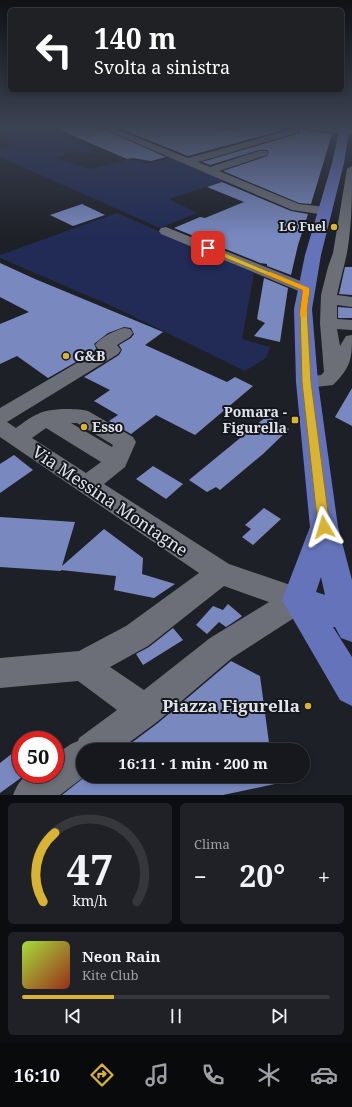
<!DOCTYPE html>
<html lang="it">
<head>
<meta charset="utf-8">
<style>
	:root { --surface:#16181d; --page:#1f2126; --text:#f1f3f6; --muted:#9ea0a4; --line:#35373b; --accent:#d9b334 }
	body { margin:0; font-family:"Noto Serif",serif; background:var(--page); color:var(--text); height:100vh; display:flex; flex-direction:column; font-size:15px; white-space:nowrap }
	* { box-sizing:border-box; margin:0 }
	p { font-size:13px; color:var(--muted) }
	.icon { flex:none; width:22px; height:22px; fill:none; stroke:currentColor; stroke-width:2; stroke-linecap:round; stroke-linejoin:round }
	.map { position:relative; height:795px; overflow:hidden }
	.drawer { display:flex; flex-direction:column; gap:8px; padding:8px; background:#0c0d10; flex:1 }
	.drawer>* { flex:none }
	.banner { position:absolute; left:8px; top:8px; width:336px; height:84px; border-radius:6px; box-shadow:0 2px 6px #0003,0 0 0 1px var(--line); background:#202124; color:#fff; overflow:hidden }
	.speed { position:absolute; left:12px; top:731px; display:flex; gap:8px; font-size:20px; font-weight:700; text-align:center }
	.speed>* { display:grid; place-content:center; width:52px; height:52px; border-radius:50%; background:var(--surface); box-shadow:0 2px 6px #0003,0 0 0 1px var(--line); line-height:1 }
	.speed .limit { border:6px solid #d22; background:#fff; color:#111 }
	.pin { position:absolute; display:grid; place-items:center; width:34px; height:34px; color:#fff; margin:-17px; border-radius:8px; box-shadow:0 2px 6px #0006 }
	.me { position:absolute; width:44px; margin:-22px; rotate:353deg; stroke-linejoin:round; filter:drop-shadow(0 0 3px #0008) }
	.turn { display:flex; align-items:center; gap:14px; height:84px; padding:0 20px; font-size:18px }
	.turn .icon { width:52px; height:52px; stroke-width:2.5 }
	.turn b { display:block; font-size:28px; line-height:34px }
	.big { font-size:30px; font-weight:700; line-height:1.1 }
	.drawer .tile { flex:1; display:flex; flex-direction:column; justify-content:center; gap:6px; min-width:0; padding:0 14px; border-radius:6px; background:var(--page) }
	.drawer .dial { align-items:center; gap:0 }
	.dial svg { height:104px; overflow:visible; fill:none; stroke:var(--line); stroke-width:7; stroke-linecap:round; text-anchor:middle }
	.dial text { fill:var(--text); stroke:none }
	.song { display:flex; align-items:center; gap:12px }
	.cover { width:48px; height:48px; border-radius:6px; background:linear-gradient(135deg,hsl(80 70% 55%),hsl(10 70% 35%)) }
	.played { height:4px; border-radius:2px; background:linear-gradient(90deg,var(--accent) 30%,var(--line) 30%) }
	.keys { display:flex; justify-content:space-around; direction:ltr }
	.heat { display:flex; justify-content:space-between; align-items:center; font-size:22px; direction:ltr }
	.drawer .tiles { flex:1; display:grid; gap:8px; grid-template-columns:1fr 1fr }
	.tile:last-child { grid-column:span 2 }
	.trip { position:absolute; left:76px; top:743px; width:234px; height:40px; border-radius:20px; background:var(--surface); box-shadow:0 2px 6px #0003,0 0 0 1px var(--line); font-weight:700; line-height:40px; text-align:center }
	.tabs { display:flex; height:64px; justify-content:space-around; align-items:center; background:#090a0c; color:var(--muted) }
	.tabs .icon { width:28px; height:28px }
	.tabs .current { color:var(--accent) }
	.tabs b { font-size:18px; color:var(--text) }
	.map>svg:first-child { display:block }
	.green { fill:#212b55 }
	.building { fill:#7989c0 }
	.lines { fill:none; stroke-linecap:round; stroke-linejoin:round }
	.minor { fill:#6c6f77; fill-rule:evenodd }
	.major { fill:#6573ba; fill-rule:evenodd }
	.highway { fill:#6076e6; fill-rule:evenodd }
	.route { fill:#d9b334; stroke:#8d7422 }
	.slow { fill:#f59e0b }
	.poi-dot { fill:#d9b334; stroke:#15171e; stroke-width:1.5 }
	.labels { text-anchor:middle; stroke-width:4; stroke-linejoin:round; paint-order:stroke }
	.far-poi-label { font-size:12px; font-weight:bold; fill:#e2e4e9; stroke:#15171e; text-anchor:end }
	.poi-label { font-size:14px; font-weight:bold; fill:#e2e4e9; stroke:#15171e; text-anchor:start }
	.near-street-label { font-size:17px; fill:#e2e4e9; stroke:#15171e }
	.near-poi-label { font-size:17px; font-weight:bold; fill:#e2e4e9; stroke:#15171e; text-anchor:end }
</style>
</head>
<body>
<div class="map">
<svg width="352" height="795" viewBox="0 0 352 795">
	<rect width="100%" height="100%" fill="#1e2027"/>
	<g class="green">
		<polygon points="17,127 44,127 68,140 99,153 94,155 79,151 55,158 90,169 130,159 146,164 175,157 227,180 169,199 197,213 160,228 0,157 0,148 19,143 0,136 0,130"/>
		<polygon points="117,213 254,273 242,339 270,347 266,358 245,371 112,306 0,258 0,255"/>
	</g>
	<g class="building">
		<polygon points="53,127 98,127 166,157 151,161 133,158 127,159"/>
		<polygon points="116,127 217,127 226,130 240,127 268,127 284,130 188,156"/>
		<polygon points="300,128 308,131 332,134 311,204 299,203 223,171 267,156 269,152 267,150 259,150 210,165 202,162 297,134 300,132"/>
		<polygon points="222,182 291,211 308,214 298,245 291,275 267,266 267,264 260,263 174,228 200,217 205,218 244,202 207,187"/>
		<polygon points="82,204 105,215 73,226 50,215"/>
		<polygon points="0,263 35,279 163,332 145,345 227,382 235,377 253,386 195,435 156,415 131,434 109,421 118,415 94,401 110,390 84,377 119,355 122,350 119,345 131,338 134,334 131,328 124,327 108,333 94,344 97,350 48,378 17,356 0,364 0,324 29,312 0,297"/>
		<polygon points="345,267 352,267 352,295 339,294"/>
		<polygon points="264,278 288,288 280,342 254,336 265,323 257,319"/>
		<polygon points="338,307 352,308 352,318 338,318"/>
		<polygon points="352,388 352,426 335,417"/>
		<polygon points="267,416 289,429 263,454 220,490 216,487 207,492 189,480"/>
		<polygon points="14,455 33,470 0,493 0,464"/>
		<polygon points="153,466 183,484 166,499 136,479"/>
		<polygon points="264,508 281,519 253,545 242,537 251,529 245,525"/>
		<polygon points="0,517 75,522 62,566 104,529 143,558 142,574 175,584 154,598 114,590 116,576 61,570 61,571 0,567"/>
		<polygon points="228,604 242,616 241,617 226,627 219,622 207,634 196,625 213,606 223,610"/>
		<polygon points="173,628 183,640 143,665 136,654 149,647"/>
		<polygon points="231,661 260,676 270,750 122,750 158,723"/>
		<polygon points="14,752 21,766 21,774 25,775 0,793 0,763"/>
		<polygon points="86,776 274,776 275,784 223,795 62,795"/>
	</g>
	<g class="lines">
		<g class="minor">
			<polygon points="99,127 111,127 188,158 289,130 289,127 298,127 299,131 297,133 198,162 210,167 259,151 267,151 268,153 267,155 219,171 299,204 326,207 330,208 332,211 330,214 326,215 292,210"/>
			<polygon points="304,127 334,127 352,129 352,135 308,130"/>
			<path d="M352,166C352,195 352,225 347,253C344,267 340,281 337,295L352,297V307L337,305V319L352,320V330L337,329L340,346L346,336L352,335C352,359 351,367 333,385L307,388L300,386L297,382L300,378L321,375L324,372L320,323L321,295L328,267L333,253L347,169Z"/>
			<polygon points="166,227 313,286 315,289 313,292 307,294 301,292 161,234 159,231 161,228"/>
			<path d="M124,328L130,329L133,333L130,337L117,345L121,350L118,354L7,422L16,428C23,423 30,417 38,414C48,408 77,408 88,411L133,437L136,442L125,467L104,484L229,564L308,591L312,600L308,609L232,658L157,722L119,750H83V776H85L60,795H13C23,770 31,774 55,774V755L71,744L78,741L79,738L117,710L78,681L0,688V658L79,651L126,626L199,573L0,437V408L99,350L95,345C101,337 115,330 124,328ZM71,423H77L113,445L112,447ZM46,428L101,462L86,473L32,438ZM224,586L269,602L210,638L144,690L110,667L148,646Z"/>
		</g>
		<path class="major" d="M340,127H350L344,163L321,255L312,309L318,382L338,527L352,580V642L341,638L335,627H333L352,657V706L340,700L282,600L310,527L296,382L294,309L305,255L332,163ZM321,577L325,595L316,592Z"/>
		<polygon class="highway" points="338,127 352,127 352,131 340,129"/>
	</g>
	<linearGradient id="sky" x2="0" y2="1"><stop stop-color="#101215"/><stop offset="0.53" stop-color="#3b4252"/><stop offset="1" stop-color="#3b4252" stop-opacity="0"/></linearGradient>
	<rect width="352" height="238" fill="url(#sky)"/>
	<polygon class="route" points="208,246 310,289 307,309 311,382 330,527 328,530 324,531 320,530 318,527 302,382 300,309 303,290 206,250 205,248"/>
	<polygon class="slow" points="266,272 270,272 309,288 306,317 301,317 300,316 303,290 266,274"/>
	<g class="poi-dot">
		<circle cx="334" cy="227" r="4"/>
		<circle cx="66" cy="356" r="4"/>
		<rect x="291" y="416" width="8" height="8" rx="2"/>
		<circle cx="84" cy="427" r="4"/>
		<circle cx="308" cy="706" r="4"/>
	</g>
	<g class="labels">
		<g class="far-poi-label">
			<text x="326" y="231">LG Fuel</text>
		</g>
		<g class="poi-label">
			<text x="74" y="361">G&amp;B</text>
			<text x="287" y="417" text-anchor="end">Pomara -<tspan x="287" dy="16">Figurella</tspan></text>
			<text x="92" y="432">Esso</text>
		</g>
		<g class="near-street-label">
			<text transform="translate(110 501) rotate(34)" y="6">Via Messina Montagne</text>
		</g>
		<g class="near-poi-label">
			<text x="300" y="712">Piazza Figurella</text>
		</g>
	</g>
</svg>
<div class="speed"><div class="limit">50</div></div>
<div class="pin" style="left:208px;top:248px;background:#d93025"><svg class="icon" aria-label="arrive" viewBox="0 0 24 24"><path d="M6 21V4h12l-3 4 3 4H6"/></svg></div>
<svg class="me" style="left:324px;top:527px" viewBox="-20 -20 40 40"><path d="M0-17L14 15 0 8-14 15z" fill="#d9b334" stroke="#fff" stroke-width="4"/></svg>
<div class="trip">16:11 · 1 min · 200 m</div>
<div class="banner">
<div class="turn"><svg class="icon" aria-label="left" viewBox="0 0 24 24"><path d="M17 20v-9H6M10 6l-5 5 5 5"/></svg><div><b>140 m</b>Svolta a sinistra</div></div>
</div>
</div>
<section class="drawer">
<div class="tiles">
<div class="tile dial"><svg viewBox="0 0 100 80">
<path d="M14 69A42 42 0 1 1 86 69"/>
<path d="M14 69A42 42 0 0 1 23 16" stroke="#d9b334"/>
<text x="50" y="56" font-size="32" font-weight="700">47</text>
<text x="50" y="72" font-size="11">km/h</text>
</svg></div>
<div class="tile"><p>Clima</p>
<div class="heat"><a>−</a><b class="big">20°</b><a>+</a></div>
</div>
<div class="tile">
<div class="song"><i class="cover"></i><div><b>Neon Rain</b><p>Kite Club</p></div></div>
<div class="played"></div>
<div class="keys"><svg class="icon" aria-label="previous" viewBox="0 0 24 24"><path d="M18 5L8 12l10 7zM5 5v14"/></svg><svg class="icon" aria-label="pause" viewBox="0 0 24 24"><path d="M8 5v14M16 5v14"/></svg><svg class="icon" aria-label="next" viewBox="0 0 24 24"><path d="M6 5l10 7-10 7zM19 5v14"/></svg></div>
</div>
</div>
</section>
<nav class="tabs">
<b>16:10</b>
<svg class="icon current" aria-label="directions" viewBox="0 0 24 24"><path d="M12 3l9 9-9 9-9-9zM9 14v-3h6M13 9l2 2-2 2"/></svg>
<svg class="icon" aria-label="music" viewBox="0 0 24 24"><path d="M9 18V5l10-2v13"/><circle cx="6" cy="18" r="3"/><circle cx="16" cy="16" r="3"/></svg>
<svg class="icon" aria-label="phone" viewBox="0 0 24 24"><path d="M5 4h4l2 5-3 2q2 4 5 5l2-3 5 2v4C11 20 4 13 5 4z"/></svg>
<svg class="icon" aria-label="climate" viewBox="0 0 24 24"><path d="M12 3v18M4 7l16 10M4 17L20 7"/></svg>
<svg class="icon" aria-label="car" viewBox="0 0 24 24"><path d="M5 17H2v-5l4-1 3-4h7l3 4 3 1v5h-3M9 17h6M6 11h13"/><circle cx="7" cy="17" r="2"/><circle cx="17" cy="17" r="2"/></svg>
</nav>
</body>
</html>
